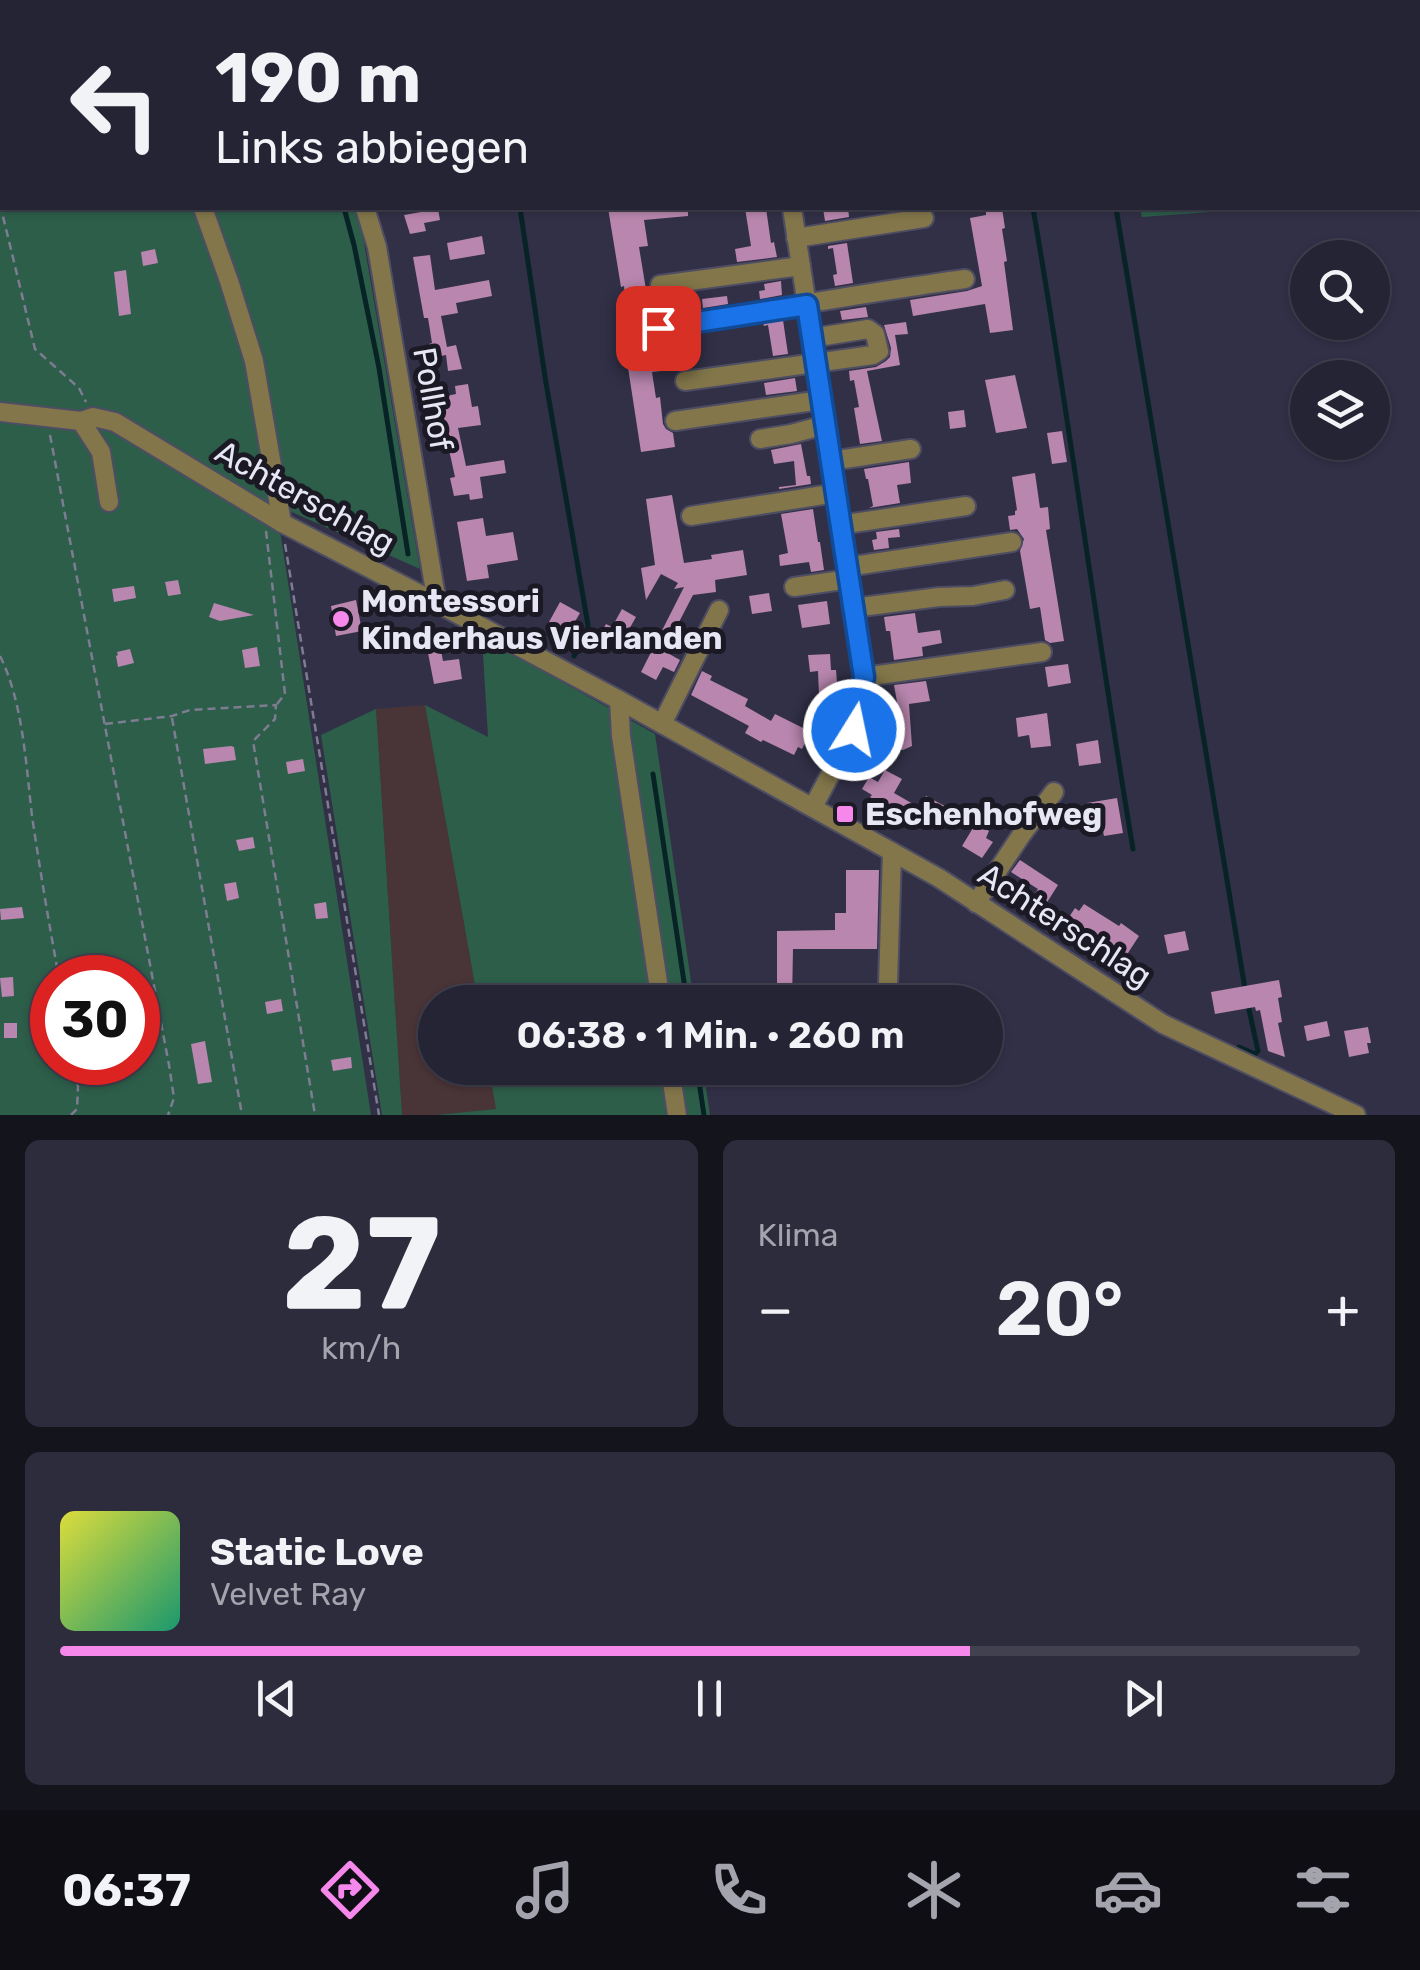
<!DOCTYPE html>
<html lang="de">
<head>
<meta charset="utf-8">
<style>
	:root { --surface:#252435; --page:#2d2c3d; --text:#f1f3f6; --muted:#a3a4ad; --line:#424150; --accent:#f688ec }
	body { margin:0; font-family:Rubik,sans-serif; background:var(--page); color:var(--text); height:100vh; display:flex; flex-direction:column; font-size:38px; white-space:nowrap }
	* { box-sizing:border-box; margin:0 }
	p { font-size:32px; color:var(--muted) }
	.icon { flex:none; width:55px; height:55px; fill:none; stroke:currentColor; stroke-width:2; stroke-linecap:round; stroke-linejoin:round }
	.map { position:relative; height:1115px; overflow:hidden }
	.drawer { display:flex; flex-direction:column; gap:25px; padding:25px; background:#14141d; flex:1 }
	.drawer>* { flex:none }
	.top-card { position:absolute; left:0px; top:0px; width:1420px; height:210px; box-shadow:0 2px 8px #0004,0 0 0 2px var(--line); background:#252435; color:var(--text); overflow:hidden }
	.fabs { position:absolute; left:1290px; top:240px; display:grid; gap:20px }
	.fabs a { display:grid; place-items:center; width:100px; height:100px; border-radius:50%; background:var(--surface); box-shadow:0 2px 8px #0004,0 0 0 2px var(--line); font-size:50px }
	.speed { position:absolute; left:30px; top:955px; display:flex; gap:20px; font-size:50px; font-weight:700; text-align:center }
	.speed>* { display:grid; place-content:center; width:130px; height:130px; border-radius:50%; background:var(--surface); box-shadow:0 2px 8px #0004,0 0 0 2px var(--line); line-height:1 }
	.speed .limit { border:15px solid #d22; background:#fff; color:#111 }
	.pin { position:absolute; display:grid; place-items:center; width:85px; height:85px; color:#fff; margin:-42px; border-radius:20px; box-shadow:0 5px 15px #0006 }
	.me { position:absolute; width:110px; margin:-55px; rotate:10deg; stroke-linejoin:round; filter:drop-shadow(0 0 8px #0008) }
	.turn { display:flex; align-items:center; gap:35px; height:210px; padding:0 50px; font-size:45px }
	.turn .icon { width:130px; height:130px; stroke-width:2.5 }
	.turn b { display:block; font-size:70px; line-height:85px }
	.big { font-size:75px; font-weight:600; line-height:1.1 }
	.drawer .tile { flex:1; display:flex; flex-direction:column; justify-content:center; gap:15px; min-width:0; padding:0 35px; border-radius:15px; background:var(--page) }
	.drawer .dial { align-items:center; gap:0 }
	.dial b { font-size:130px; line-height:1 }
	.song { display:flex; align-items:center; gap:30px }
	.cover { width:120px; height:120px; border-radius:15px; background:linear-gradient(135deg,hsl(60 70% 55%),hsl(160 70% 35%)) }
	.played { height:10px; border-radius:5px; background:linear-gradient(90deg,var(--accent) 70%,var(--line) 70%) }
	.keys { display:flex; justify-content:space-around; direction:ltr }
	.heat { display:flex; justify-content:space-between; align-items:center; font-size:55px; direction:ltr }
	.drawer .tiles { flex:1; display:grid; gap:25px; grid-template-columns:1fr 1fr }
	.tile:last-child { grid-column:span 2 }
	.trip { position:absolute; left:418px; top:985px; width:585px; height:100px; border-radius:50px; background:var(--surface); box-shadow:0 2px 8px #0004,0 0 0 2px var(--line); font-weight:600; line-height:100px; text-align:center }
	.tabs { display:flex; height:160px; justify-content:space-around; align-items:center; background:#0f0e15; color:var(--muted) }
	.tabs .icon { width:70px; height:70px }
	.tabs .selected { color:var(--accent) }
	.tabs b { font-size:45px; color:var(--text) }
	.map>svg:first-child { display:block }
	.industrial { fill:#493437 }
	.green { fill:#2d5e4a; fill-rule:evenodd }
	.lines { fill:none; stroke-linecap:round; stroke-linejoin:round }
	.stream { stroke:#082326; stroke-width:5 }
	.building { fill:#b886ae }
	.minor-casing { stroke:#4e4d63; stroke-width:22 }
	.path { stroke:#7d7c90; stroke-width:2.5; stroke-dasharray:8 5; stroke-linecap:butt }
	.minor { stroke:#82764a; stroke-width:18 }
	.route-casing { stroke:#114b97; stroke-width:25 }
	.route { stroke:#1a73e8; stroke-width:18 }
	.poi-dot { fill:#f688ec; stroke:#1a1924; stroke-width:4 }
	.labels { text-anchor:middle; stroke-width:10; stroke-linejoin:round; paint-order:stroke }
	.street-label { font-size:32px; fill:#e6e6f5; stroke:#1a1924 }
	.poi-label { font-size:32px; font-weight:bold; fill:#e6e6f5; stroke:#1a1924; text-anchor:start }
</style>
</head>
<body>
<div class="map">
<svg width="1420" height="1115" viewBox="0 0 1420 1115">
	<rect width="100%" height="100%" fill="#313047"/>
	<polygon class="industrial" points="425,705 478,1002 435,1002 435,1068 489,1068 497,1109 435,1115 402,1115 376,709"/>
	<g class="green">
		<path d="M0,0H284L285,2H2V208H358L420,569L276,505L371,1115H0ZM52,978H138V1062H52Z"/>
		<polygon points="1140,208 1240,208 1240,210 1142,217"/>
		<polygon points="482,637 655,734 694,1002 478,1002 425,705 488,737"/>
		<polygon points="376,709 402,1115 382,1115 321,735"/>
		<polygon points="489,1068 703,1068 710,1115 435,1115 496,1109"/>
	</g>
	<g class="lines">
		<g class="stream">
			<polyline points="187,0 188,2"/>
			<polyline points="272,0 272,2"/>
			<polyline points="486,0 486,2"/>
			<polyline points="1085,0 1086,2"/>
			<polyline points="344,208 354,245 379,368 408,554"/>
			<polyline points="520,208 545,377 588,625 587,633 574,656"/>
			<path d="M1033,208C1070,421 1097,636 1133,849"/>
			<polyline points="1116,208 1245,989"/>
			<polyline points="653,774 687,1002"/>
			<polyline points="1239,1047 1255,1054 1258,1051 1248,1005"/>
			<polyline points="697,1068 704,1115"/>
		</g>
	</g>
	<g class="building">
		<polygon points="608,208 688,208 688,216 644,220 648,246 639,247 650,314 646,315 645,331 650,339 653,340 676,338 677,350 658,351 661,371 652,372 656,398 660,397 663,424 666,429 673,433 675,447 641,452 623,335 630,333 624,286 621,287"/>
		<polygon points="745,208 766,208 771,243 774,242 777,257 737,262 735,249 751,246"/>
		<polygon points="823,208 848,208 849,217 825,221"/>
		<polygon points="1002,208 1005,228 1002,229 1007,261 1004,262 1013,330 990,333 985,304 913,316 910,300 967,291 982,286 970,218 986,215 986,211"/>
		<polygon points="438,209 440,220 424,223 426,231 410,234 404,215"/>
		<polygon points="482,236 485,254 450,260 447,243"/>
		<polygon points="847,243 853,283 835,286 833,275 837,274 833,248 828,249 828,246"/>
		<polygon points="155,249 158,263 143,266 141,252"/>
		<polygon points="430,255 435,290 489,280 492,296 456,303 458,313 441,316 447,347 456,345 462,369 448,371 446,355 431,358 429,344 432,343 428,318 424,318 413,257"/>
		<polygon points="126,270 131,314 119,316 114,272"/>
		<polygon points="781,281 782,295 760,299 759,291 765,290 764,284"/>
		<polygon points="727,296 728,304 703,308 702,299"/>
		<polygon points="866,307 868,317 842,320 840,311"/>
		<polygon points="783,320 788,354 773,356 768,325 764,326 763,323"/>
		<polygon points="906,322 908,334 895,335 900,365 867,371 882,441 860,444 854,408 859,407 854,380 850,381 849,371 876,367 886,361 890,357 891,348 884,325"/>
		<polygon points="1015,375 1027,428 996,433 985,380"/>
		<polygon points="795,378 797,391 766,395 764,383"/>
		<polygon points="468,384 472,407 478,406 481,425 458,428 466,466 504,460 506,473 480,477 483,498 470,500 469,494 454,496 450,478 455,477 448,445 445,445 437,398 456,394 455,386"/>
		<polygon points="964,410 966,427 950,429 948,412"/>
		<polygon points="1062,431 1067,462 1052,464 1047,433"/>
		<polygon points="801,444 807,476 810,476 811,484 779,489 779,487 796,485 794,461 774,464 771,450"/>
		<polygon points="909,462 911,483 897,485 900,503 869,508 873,506 868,479 866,479 864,469"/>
		<polygon points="1035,473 1040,508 1048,507 1050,529 1046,530 1064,641 1050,643 1045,640 1040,607 1030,609 1020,551 1024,539 1017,529 1010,530 1008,516 1015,515 1015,511 1017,510 1012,477"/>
		<polygon points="672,495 684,563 712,559 711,555 743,550 747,575 715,580 716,592 693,595 664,651 680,660 674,672 663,667 656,680 641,672 684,587 674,589 678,583 661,574 646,600 641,568 655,565 646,499"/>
		<polygon points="813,509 818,542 820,542 824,570 811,572 809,562 780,566 779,555 788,553 781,514"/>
		<polygon points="483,518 486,536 513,532 518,560 487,565 489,578 467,581 457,522"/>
		<polygon points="899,529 900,537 888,538 889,548 874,550 872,540 877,539 876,532"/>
		<polygon points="178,580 181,594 168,596 165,582"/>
		<polygon points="134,586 136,598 114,602 112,589"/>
		<polygon points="769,593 772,611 752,614 749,596"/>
		<polygon points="356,600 362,631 336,636 331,606"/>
		<polygon points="827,601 830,624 802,628 798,605"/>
		<polygon points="560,602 580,613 566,637 552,628 554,625 549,622"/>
		<polygon points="214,603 254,615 220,621 209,617"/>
		<polygon points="622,609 636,617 619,647 611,643 607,650 595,643 606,624 612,627"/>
		<polygon points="915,613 918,633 940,630 942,643 922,647 923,656 894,660 890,631 886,631 884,617"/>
		<polygon points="257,647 260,666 245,668 242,650"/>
		<polygon points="130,649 134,663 118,667 116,656 118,655 117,652"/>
		<polygon points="441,650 443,661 459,659 462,679 434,684 428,653"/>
		<polygon points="830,654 831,670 836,670 838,694 819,696 818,671 810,672 808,655"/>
		<polygon points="1068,664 1071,683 1048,687 1045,667"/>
		<polygon points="702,671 712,676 710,680 748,699 745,706 771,721 775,714 811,732 802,749 798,747 794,755 763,740 761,742 745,733 749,726 691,695"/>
		<polygon points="926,681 930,701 909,704 912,746 903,750 883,745 881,738 887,722 895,722 897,702 894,685"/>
		<polygon points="1047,713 1051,746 1031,748 1029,735 1018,737 1016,718"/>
		<polygon points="1098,740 1101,763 1079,766 1076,744"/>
		<polygon points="231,746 234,747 236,760 205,764 203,749"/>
		<polygon points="303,759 305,771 288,774 286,762"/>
		<polygon points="885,770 902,779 894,793 920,808 926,796 954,811 947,825 938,820 934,827 897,808 895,812 870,797 872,795 862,789 869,777 878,782"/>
		<polygon points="1117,798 1123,833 1104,836 1101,820 1090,822 1087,803"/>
		<polygon points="976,823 989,831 986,838 993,842 982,858 962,846"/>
		<polygon points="253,837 255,848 239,851 236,840"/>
		<polygon points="1020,860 1058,885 1046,904 1033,896 1038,889 1011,872"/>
		<polygon points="846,870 879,870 877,949 793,949 792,1002 777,1002 777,931 835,930 835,913 846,913"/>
		<polygon points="236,882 239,898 227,901 224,884"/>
		<polygon points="326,902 328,918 316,919 314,904"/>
		<polygon points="1084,904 1119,926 1121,923 1139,936 1126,956 1067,920 1075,908 1079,911"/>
		<polygon points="22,907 24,918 1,920 0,909"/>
		<polygon points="1185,931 1189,950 1168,954 1164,935"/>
		<polygon points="13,977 14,996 2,997 0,978"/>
		<polygon points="1279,980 1282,997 1278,998 1282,1022 1278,1023 1285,1057 1268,1051 1260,1010 1256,1011 1255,1007 1215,1014 1211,992"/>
		<polygon points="281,999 283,1011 267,1014 265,1002"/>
		<polygon points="1327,1021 1330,1036 1307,1041 1304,1026"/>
		<rect x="4" y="1023" width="13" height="15"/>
		<polygon points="1368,1027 1371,1043 1367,1043 1369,1053 1349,1057 1344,1031"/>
		<polygon points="205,1041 212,1082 198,1084 191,1044"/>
		<polygon points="351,1057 352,1068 333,1071 331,1060"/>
	</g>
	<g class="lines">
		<defs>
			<g id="minor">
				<polyline points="95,0 96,2"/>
				<polyline points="298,0 299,2"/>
				<polyline points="337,0 337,2"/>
				<polyline points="657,0 658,2"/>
				<polyline points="945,0 982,2"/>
				<polyline points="919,2 935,0"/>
				<polyline points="203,208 229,281 254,361 282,523"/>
				<polyline points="365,208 377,247 437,603"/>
				<polyline points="792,208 864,677 854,730 813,807"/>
				<polyline points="796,238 924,218"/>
				<polyline points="660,285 801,266"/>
				<path d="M657,328C760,312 862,293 965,279"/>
				<polyline points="685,381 873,355 879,351 875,334 868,329 812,338"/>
				<polyline points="0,412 81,421 93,417 115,422 282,523 437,603 619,700 939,878 1163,1024 1356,1115"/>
				<polyline points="81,421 101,452 109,502"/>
				<polyline points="675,421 821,400"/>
				<polyline points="760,439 791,434 825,425"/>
				<polyline points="831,461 911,449"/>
				<polyline points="691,516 836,493"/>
				<polyline points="840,525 966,506"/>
				<polyline points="847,567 1012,542"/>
				<polyline points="794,587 849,579"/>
				<polyline points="853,608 939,597 973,596 1005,590"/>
				<polyline points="864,677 1042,652"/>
				<polyline points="619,700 621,736 661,1002"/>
				<polyline points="662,724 719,610"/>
				<polyline points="976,903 1022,834 1054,792"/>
				<polyline points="888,985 892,852"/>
				<polyline points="670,1068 677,1115"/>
			</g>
		</defs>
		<use href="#minor" class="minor-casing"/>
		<g class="path">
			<polyline points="748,0 748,2"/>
			<polyline points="797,0 797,2"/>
			<polyline points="0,65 2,64"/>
			<polyline points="0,204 35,349 79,388 86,402"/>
			<polyline points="50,435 169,1065 174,1098 168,1115"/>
			<polyline points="266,531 285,694 277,704"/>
			<polyline points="285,544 379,1115"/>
			<path d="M0,656C23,702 26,765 32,816C40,870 49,924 59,978"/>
			<polyline points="172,718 242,1115"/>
			<polyline points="105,724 172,716 190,710 276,705 275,719 253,741 315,1115"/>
			<polyline points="71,1115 77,1109 78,1087 74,1062"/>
		</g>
		<use href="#minor" class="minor"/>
	</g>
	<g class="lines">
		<defs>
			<polyline id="route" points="658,328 807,305 864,677 854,730"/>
		</defs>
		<use href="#route" class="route-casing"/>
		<use href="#route" class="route"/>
	</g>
	<g class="poi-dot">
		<circle cx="341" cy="619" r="10"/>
		<rect x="835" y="804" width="20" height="20" rx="5"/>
	</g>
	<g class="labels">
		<g class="street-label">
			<text transform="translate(433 399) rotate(80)" y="11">Pollhof</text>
			<text transform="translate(305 497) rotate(29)" y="11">Achterschlag</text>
			<text transform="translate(1065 925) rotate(33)" y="11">Achterschlag</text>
		</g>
		<g class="poi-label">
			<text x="361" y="612">Montessori<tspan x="361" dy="37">Kinderhaus Vierlanden</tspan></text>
			<text x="865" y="825">Eschenhofweg</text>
		</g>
	</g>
</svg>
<div class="fabs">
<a><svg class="icon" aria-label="search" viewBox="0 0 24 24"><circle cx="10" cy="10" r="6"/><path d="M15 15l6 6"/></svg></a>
<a><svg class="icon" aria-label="layers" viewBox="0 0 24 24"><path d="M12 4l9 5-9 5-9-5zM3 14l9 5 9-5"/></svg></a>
</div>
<div class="speed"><div class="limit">30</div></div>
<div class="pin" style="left:658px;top:328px;background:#d93025"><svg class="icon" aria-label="arrive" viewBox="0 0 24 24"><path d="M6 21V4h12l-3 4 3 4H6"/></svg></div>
<svg class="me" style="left:854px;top:730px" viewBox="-20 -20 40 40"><circle r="17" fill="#1a73e8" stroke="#fff" stroke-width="3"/><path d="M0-11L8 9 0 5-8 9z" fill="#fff"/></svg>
<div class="trip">06:38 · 1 Min. · 260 m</div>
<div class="top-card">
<div class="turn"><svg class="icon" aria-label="left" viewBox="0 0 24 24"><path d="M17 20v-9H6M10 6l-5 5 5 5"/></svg><div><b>190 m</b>Links abbiegen</div></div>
</div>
</div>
<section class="drawer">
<div class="tiles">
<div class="tile dial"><b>27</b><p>km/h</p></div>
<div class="tile"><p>Klima</p>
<div class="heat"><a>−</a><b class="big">20°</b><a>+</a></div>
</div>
<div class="tile">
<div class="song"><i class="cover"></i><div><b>Static Love</b><p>Velvet Ray</p></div></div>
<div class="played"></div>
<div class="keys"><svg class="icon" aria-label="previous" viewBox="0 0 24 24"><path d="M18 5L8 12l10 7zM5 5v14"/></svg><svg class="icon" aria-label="pause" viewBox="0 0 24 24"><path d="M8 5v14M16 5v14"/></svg><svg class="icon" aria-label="next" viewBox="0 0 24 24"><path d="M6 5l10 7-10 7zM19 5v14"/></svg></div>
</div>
</div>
</section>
<nav class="tabs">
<b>06:37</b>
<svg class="icon selected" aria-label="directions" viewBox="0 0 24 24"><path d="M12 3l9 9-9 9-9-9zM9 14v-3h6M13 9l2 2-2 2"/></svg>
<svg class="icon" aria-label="music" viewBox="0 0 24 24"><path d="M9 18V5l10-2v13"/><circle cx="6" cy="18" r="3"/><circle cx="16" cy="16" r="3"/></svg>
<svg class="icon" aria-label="phone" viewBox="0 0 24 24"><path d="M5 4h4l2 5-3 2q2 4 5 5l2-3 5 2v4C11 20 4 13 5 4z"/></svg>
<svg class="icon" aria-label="climate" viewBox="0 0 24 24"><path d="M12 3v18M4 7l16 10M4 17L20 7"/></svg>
<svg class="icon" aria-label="car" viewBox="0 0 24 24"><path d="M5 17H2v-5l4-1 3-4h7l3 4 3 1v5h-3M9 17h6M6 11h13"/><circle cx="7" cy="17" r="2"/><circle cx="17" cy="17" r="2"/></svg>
<svg class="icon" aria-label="filters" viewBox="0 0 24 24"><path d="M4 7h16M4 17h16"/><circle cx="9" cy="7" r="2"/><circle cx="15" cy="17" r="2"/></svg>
</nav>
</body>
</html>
